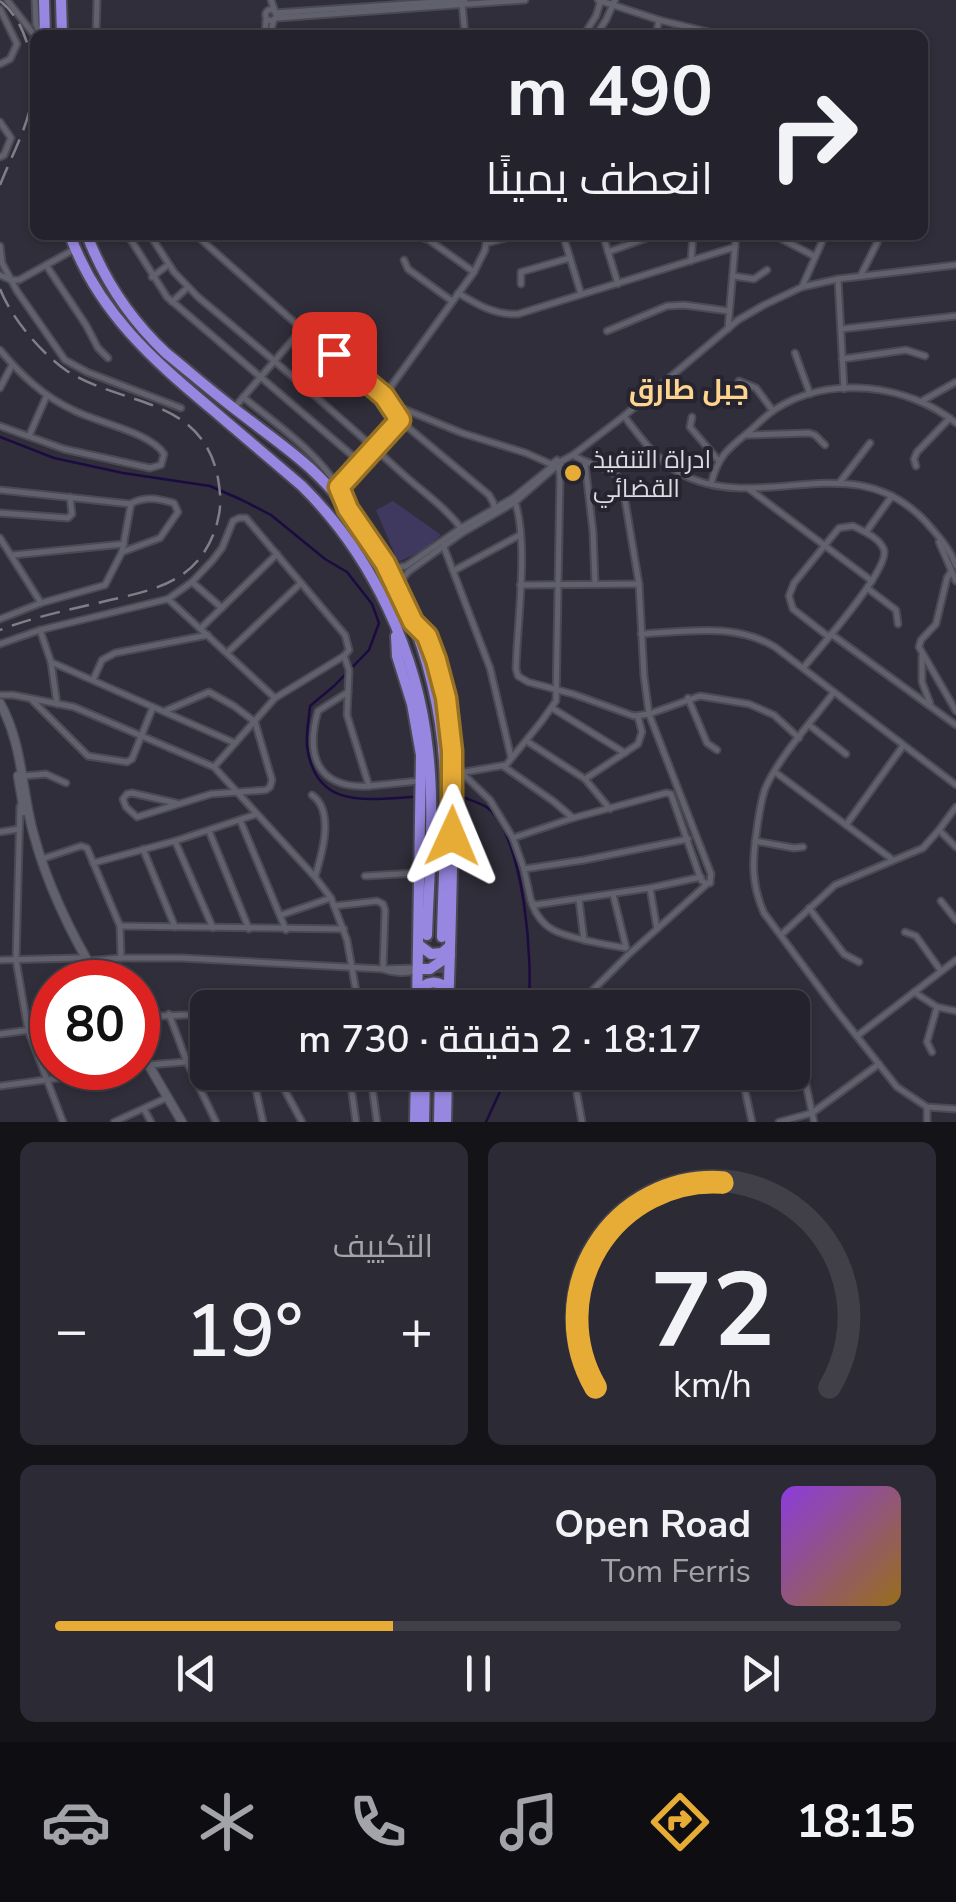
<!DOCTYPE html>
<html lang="ar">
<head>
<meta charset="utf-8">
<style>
	:root { --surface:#24222c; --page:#2c2a34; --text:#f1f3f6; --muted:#a3a4a9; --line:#413f48; --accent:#e7ac36 }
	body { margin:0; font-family:"Nunito Sans",Cairo,sans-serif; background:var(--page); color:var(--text); direction:rtl; height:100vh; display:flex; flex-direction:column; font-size:38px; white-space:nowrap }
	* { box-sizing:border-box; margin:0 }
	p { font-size:32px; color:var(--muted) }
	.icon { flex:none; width:55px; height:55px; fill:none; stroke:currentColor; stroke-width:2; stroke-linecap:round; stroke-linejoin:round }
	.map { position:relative; height:1122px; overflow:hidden; direction:ltr }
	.side { display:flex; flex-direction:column; gap:20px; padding:20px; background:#141318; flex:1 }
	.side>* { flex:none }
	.top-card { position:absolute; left:30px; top:30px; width:898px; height:210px; border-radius:15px; box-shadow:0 2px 8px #0004,0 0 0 2px var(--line); direction:rtl; background:#24222c; color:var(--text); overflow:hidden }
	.speed { position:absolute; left:30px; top:960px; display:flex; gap:20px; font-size:50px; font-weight:700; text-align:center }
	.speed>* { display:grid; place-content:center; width:130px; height:130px; border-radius:50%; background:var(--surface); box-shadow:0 2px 8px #0004,0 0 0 2px var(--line); line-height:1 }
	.speed .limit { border:15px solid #d22; background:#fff; color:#111 }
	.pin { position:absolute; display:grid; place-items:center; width:85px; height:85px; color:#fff; margin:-42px; border-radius:20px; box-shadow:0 5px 15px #0006 }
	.me { position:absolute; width:110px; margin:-55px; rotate:1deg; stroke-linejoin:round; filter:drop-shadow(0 0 8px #0008) }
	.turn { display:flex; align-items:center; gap:35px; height:210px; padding:0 50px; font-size:45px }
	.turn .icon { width:130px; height:130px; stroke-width:2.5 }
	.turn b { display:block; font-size:70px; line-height:85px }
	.big { font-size:75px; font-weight:600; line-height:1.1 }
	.side .card { flex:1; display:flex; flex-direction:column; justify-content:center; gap:15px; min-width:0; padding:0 35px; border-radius:15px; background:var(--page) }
	.side .dial { align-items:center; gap:0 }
	.dial svg { height:260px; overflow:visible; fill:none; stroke:var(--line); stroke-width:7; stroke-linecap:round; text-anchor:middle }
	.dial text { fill:var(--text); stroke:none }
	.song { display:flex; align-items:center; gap:30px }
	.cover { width:120px; height:120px; border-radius:15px; background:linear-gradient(135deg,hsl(270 70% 55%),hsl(40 70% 35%)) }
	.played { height:10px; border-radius:5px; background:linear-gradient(90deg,var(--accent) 40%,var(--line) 40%) }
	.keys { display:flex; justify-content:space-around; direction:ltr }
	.heat { display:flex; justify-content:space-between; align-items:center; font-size:55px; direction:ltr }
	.side .tiles { flex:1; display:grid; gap:20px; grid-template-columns:1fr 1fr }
	.card:last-child { grid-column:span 2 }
	.trip { position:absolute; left:190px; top:990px; width:620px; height:100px; border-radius:15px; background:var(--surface); box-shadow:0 2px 8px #0004,0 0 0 2px var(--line); font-weight:600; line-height:100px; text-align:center; direction:rtl }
	.dock { display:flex; height:160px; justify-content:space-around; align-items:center; background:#0e0e12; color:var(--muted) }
	.dock .icon { width:70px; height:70px }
	.dock .on { color:var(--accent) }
	.dock b { font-size:45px; color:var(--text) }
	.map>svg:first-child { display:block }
	.green { fill:#3f395f }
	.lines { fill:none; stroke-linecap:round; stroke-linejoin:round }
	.stream { stroke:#1c0b40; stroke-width:2.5 }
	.trunk-tunnel { stroke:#4a4853; stroke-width:10; stroke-dasharray:10 5; stroke-linecap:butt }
	.minor-casing { stroke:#4b4953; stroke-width:9 }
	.secondary-casing { stroke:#4b4953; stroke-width:11 }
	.trunk-casing { stroke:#4b4953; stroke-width:14 }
	.minor { stroke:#61606d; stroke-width:5 }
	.secondary { stroke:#61606d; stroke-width:8 }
	.trunk { stroke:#9887e1; stroke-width:10 }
	.rail { stroke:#807f89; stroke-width:2.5; stroke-dasharray:20 10; stroke-linecap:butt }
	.route-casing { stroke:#967023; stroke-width:25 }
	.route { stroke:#e7ac36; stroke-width:18 }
	.poi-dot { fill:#e7ac36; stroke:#262430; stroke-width:4 }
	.labels { text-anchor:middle; stroke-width:8; stroke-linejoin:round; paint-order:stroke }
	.poi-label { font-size:25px; fill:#dbdbe2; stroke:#262430; text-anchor:start }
	.neighbourhood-label { font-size:28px; font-weight:bold; fill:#fed58e; stroke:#262430 }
</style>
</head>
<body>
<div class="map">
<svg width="956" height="1122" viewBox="0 0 956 1122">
	<rect width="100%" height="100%" fill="#302e3a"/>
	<polygon class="green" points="393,501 441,535 422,551 398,562 376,510"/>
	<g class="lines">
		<g class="stream">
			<path d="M0,437L54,458L123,473L210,486L242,500L271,515L325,559L347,572L372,604L379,623L369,650L334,686L310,706C309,718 306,733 307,746C315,808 363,800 412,797"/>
			<path d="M460,796C469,800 482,803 489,809C524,838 534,965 528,1008"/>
			<polyline points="486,1122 509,1072"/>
		</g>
		<g class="trunk-tunnel">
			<polyline points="426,1002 427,935"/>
			<polyline points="441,1003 442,937"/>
		</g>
		<defs>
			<g id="minor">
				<polyline points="7,0 35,36"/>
				<polyline points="35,0 36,24 40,35"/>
				<polyline points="271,0 275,11"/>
				<polyline points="598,0 659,20 721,35"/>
				<polyline points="462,3 465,35"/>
				<polyline points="0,9 17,44 10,59 0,64"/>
				<circle cx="271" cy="15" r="5.5"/>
				<polyline points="275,13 465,0"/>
				<polyline points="276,18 525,0"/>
				<polyline points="96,35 97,0"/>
				<polyline points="265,35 266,20"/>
				<polyline points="270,35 274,19"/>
				<polyline points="584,35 596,16 601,0"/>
				<polyline points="596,35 606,20 615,0"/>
				<polyline points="656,35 659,20"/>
				<polyline points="0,122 11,138 4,155 0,157"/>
				<path d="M150,235L174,272L198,297C268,355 337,414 404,475C424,493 445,507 461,528"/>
				<polyline points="196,235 302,329 357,372 389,403 462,433 526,453 553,465"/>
				<polyline points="563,235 581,294"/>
				<polyline points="603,235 618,284"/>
				<polyline points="774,235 814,256"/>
				<polyline points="420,237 429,240 474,272"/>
				<polyline points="131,240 167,297 361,463"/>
				<polyline points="487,243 517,235"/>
				<polyline points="0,246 2,263 17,291 65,360 87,372 181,408"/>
				<polyline points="608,252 655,235"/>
				<polyline points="404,260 408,269 452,301"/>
				<polyline points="691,261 693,235"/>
				<polyline points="46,265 86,325 98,348 108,358"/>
				<polyline points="0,275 11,280 19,280 75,249"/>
				<polyline points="861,275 881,235"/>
				<polyline points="733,276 754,279 767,270"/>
				<polyline points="152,277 168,265"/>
				<polyline points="838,279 844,389"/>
				<polyline points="521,284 521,272 570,258"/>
				<polyline points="802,287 825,235"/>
				<path d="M458,293C478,305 494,315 518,314L735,247"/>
				<polyline points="172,302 188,287"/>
				<polyline points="728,329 736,235"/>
				<polyline points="841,329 956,316"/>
				<polyline points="607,331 667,306 684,305 729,311"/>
				<path d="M0,350C21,375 43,396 73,410C98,423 150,432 164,454L161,465L150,468L64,449L0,426"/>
				<polyline points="795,353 810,394"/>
				<polyline points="842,359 906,350 925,356"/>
				<polyline points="739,381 756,388 773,411"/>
				<polyline points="0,388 12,365"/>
				<polyline points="384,396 474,272 485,250 487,235"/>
				<path d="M243,397C276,424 326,458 343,497"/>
				<polyline points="922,401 956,382"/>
				<polyline points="389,403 404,424 489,495 493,502 495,509"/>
				<polyline points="234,408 302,329"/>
				<path d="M624,416C643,441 661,466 690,478C769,511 855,446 926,522C938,536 950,548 956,566"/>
				<polyline points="692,417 690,427 718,460"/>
				<polyline points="747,435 809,433 815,435 825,445"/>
				<polyline points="29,436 47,395"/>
				<path d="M573,455C588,466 613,466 622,482L639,584L644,676L649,714L711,874L710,883"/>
				<polygon points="557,460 561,464 557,468 553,463"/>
				<polyline points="560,462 573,455 624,416 738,320 764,305 802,287 838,279 956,265"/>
				<polyline points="585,463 593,532 595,583"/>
				<polyline points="916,466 914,459 917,452 950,418"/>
				<polyline points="840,482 870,443"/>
				<path d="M711,484C718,455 729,448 751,430C758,423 766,416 774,410C828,374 908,384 956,423"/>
				<polyline points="338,488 400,420"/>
				<polyline points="749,489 872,581"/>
				<polyline points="0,490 131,504 122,552 105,585 41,603 0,619"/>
				<path d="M515,502C529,543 517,624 516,669L518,676L528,682L573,694L634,716L649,714L700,696L749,704L774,715L799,738"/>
				<polyline points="0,513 68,518 72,514 70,497"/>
				<polyline points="866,532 892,496"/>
				<polyline points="0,538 41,603"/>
				<polyline points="442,542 490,668 511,757"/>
				<polyline points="939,542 956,581"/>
				<path d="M122,552L160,538L178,512L174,503C158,499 147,496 132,503"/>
				<polyline points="13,555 124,544"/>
				<polyline points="389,565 395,568 406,566 461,528 513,498 554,465"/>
				<polyline points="455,570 520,535"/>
				<polyline points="951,572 947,578 936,624 921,640 919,647 956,711"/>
				<polyline points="192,582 222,608"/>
				<polyline points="398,584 409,571 462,533 515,502 553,469"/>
				<polyline points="520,585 639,584"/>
				<polyline points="867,588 896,610 898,624"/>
				<polyline points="168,599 275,698"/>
				<polyline points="201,628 277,554"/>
				<polyline points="40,630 51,662 235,743"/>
				<path d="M641,634C687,632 734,622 775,647L956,785"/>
				<polyline points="831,634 956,725"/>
				<polyline points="0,644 40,630 168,599 192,582 212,561 222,548 233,521 239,518 246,518 345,635 349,650 344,656 275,698 214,767"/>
				<polyline points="228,652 301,583"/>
				<polyline points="344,656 349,670 347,715 369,786 418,781"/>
				<polyline points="922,656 922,682 930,703"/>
				<polyline points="51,662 57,704"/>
				<path d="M803,668C818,650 890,569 884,550C880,538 863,531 853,526L839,528L794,583L789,596L793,609L829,637"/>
				<polyline points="93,680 102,660 115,653 208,635"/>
				<path d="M348,692L318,711C305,756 318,789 369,786"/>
				<path d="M834,692C813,720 778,758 765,789C760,804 758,820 756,836C752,864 752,886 764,913L836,1010L897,1087L927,1107L956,1109"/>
				<polyline points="0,695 13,695 74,707 214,767 315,877 331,898 347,940 359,1008"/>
				<polyline points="688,698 707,743 717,750"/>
				<polyline points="33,701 88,756 127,762 132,759 153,707"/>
				<polyline points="552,708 625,753"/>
				<polyline points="165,711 209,692 234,706 255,722 272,780 270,787 266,790 211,794 137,817 126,807 123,799 127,794 132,793 176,803"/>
				<polyline points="809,725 846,754"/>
				<polyline points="528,742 585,779 610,809"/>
				<polyline points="503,766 553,801 573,818"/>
				<polyline points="775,772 893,860"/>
				<polyline points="453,774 506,765 541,722 556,701 560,477 559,467"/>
				<polyline points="463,774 490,800 513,838 573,818 666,793 671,794 701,880 705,883 710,883"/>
				<polyline points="23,776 46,774 66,783"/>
				<polyline points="585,779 638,744 642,732 638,717"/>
				<path d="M312,795C335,811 322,854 315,877"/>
				<polyline points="20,806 16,960 28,1030 63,1122"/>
				<polyline points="240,820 286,930"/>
				<polyline points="846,825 903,746"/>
				<polyline points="209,831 249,929"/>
				<polyline points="940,831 956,847"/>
				<polyline points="0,832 19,829"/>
				<polyline points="513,838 524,869 531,901 535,905 650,888 701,877"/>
				<polyline points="175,841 213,928"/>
				<polyline points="755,841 794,848 803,847"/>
				<polyline points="143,849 175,927"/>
				<polyline points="42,859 81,846 87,848 120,926 121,958"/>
				<polyline points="93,863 175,841 257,814"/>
				<polyline points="524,869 584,860 688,839"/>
				<polyline points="365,876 416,873"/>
				<polyline points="650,888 657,929"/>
				<polyline points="613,894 626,947"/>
				<polyline points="579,900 584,940"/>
				<polyline points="941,901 956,920"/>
				<path d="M532,904C542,930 559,934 584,940C599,943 612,946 626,948"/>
				<polyline points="334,906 377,901 383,904 385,910 383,969"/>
				<polyline points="809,908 844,954 859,962"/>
				<polyline points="281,915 331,898"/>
				<polyline points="120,926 344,929"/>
				<polyline points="905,932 916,936 941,971"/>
				<polyline points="781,935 835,885 923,848 939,830 956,807"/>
				<polyline points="0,960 80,958"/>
				<path d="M87,961L121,958H182L383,969C392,973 408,974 417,970"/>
				<polyline points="383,969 415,968"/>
				<polyline points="914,992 937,1007 956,1011"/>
				<polyline points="575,1008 628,955 707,884"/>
				<polyline points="169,1014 187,1062 216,1122"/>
				<polyline points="138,1017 208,1014"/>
				<polyline points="792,1019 814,1122"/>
				<polyline points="0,1034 52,1027"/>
				<polyline points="857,1036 956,960"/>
				<polyline points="932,1052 927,1042 937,1007"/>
				<polyline points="148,1065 208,1060"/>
				<polyline points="252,1072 263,1122"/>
				<polyline points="275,1072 302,1122"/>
				<polyline points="349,1072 356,1122"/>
				<polyline points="370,1072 377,1122"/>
				<polyline points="573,1072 582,1122"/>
				<polyline points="741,1072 752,1122"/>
				<polyline points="575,1082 606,1072"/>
				<polyline points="0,1086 134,1068"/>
				<polyline points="144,1109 151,1122"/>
				<polyline points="114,1122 164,1099"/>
				<polyline points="779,1122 812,1113 879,1064"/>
				<polyline points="927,1122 927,1107"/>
			</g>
			<g id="secondary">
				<path d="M0,703C23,745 21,787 33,832C47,885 72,936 100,982"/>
				<polyline points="18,776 24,811"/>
				<polyline points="138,1047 182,1122"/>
			</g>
			<g id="trunk">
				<polyline points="44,0 45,35"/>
				<polyline points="61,0 62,35"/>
				<path d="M70,235C98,312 153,360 214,411C243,436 273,461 302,486C372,555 418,653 428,751C435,812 429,874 427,935"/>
				<path d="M87,235C104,280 131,320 166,353C192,374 217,396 244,416C266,433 289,449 310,468C395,547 440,662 445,776C447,830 443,884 442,937"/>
				<path d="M417,626C460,667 453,810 452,868C451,914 450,961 448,1008"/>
				<polyline points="396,636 397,656 412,704 421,755 417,1008"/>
				<polyline points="419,945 431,954 442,953 450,946"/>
				<polyline points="418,969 430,969 450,955"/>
				<path d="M418,993C425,980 439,979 449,991"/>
				<polyline points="426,1008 426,1002"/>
				<polyline points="441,1008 441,1003"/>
				<polyline points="415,1122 416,1072"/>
				<polyline points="424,1122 425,1072"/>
				<polyline points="439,1122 440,1072"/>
				<polyline points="446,1122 447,1072"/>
			</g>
		</defs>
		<use href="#minor" class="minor-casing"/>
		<use href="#secondary" class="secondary-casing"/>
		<use href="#trunk" class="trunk-casing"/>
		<use href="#minor" class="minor"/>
		<use href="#secondary" class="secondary"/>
		<use href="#trunk" class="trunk"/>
		<g class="rail">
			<path d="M0,1C13,11 21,25 26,40C47,96 20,135 0,185"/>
			<path d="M0,289C12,319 41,353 67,371C121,406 198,396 217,473C220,488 222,504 218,519C213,543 198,567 175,579C156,590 132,595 110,600C73,609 36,616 0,630"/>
		</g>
	</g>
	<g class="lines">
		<defs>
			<polyline id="route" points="334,354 384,396 400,420 339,487 348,509 385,563 413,622 427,636 436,660 446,698 452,751 452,836"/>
		</defs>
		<use href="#route" class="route-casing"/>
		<use href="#route" class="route"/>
	</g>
	<circle class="poi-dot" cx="573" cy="473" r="10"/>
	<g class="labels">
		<g class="poi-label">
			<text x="593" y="468">ادراة التنفيذ<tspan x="593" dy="29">القضائي</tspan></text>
		</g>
		<g class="neighbourhood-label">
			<text x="689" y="399">جبل طارق</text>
		</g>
	</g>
</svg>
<div class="speed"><div class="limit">80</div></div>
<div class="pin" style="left:334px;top:354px;background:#d93025"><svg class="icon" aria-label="arrive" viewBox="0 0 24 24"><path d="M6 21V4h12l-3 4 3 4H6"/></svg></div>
<svg class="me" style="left:452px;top:836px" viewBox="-20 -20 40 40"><path d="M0-17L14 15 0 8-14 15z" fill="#e7ac36" stroke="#fff" stroke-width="4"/></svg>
<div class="trip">18:17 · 2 دقيقة · 730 m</div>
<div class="top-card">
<div class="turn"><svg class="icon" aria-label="right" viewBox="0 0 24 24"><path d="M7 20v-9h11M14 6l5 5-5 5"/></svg><div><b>490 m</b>انعطف يمينًا</div></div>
</div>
</div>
<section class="side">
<div class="tiles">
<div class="card dial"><svg viewBox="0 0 100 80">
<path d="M14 69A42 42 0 1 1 86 69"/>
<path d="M14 69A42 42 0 0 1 53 6" stroke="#e7ac36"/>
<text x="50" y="56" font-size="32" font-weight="700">72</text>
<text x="50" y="72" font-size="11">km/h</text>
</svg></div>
<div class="card"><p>التكييف</p>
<div class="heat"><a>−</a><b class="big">19°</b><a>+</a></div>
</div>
<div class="card">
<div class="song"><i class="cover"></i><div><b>Open Road</b><p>Tom Ferris</p></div></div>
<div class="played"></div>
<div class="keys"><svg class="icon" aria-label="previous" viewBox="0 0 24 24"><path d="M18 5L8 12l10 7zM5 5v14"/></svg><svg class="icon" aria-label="pause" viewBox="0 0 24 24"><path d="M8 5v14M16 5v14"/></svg><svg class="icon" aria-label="next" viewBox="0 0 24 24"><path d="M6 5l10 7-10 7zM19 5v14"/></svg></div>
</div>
</div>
</section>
<nav class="dock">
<b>18:15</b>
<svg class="icon on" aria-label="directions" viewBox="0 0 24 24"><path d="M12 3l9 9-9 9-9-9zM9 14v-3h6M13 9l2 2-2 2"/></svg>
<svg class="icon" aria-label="music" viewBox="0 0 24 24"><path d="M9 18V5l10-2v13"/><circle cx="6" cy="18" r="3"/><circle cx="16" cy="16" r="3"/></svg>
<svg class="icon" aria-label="phone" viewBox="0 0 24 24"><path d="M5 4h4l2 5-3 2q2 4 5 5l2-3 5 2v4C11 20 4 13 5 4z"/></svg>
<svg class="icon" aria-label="climate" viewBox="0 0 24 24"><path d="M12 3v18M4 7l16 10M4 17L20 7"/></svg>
<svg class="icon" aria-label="car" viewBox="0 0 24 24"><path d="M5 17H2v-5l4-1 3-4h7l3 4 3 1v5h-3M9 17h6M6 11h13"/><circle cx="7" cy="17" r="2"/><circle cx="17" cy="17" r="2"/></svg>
</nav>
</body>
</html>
